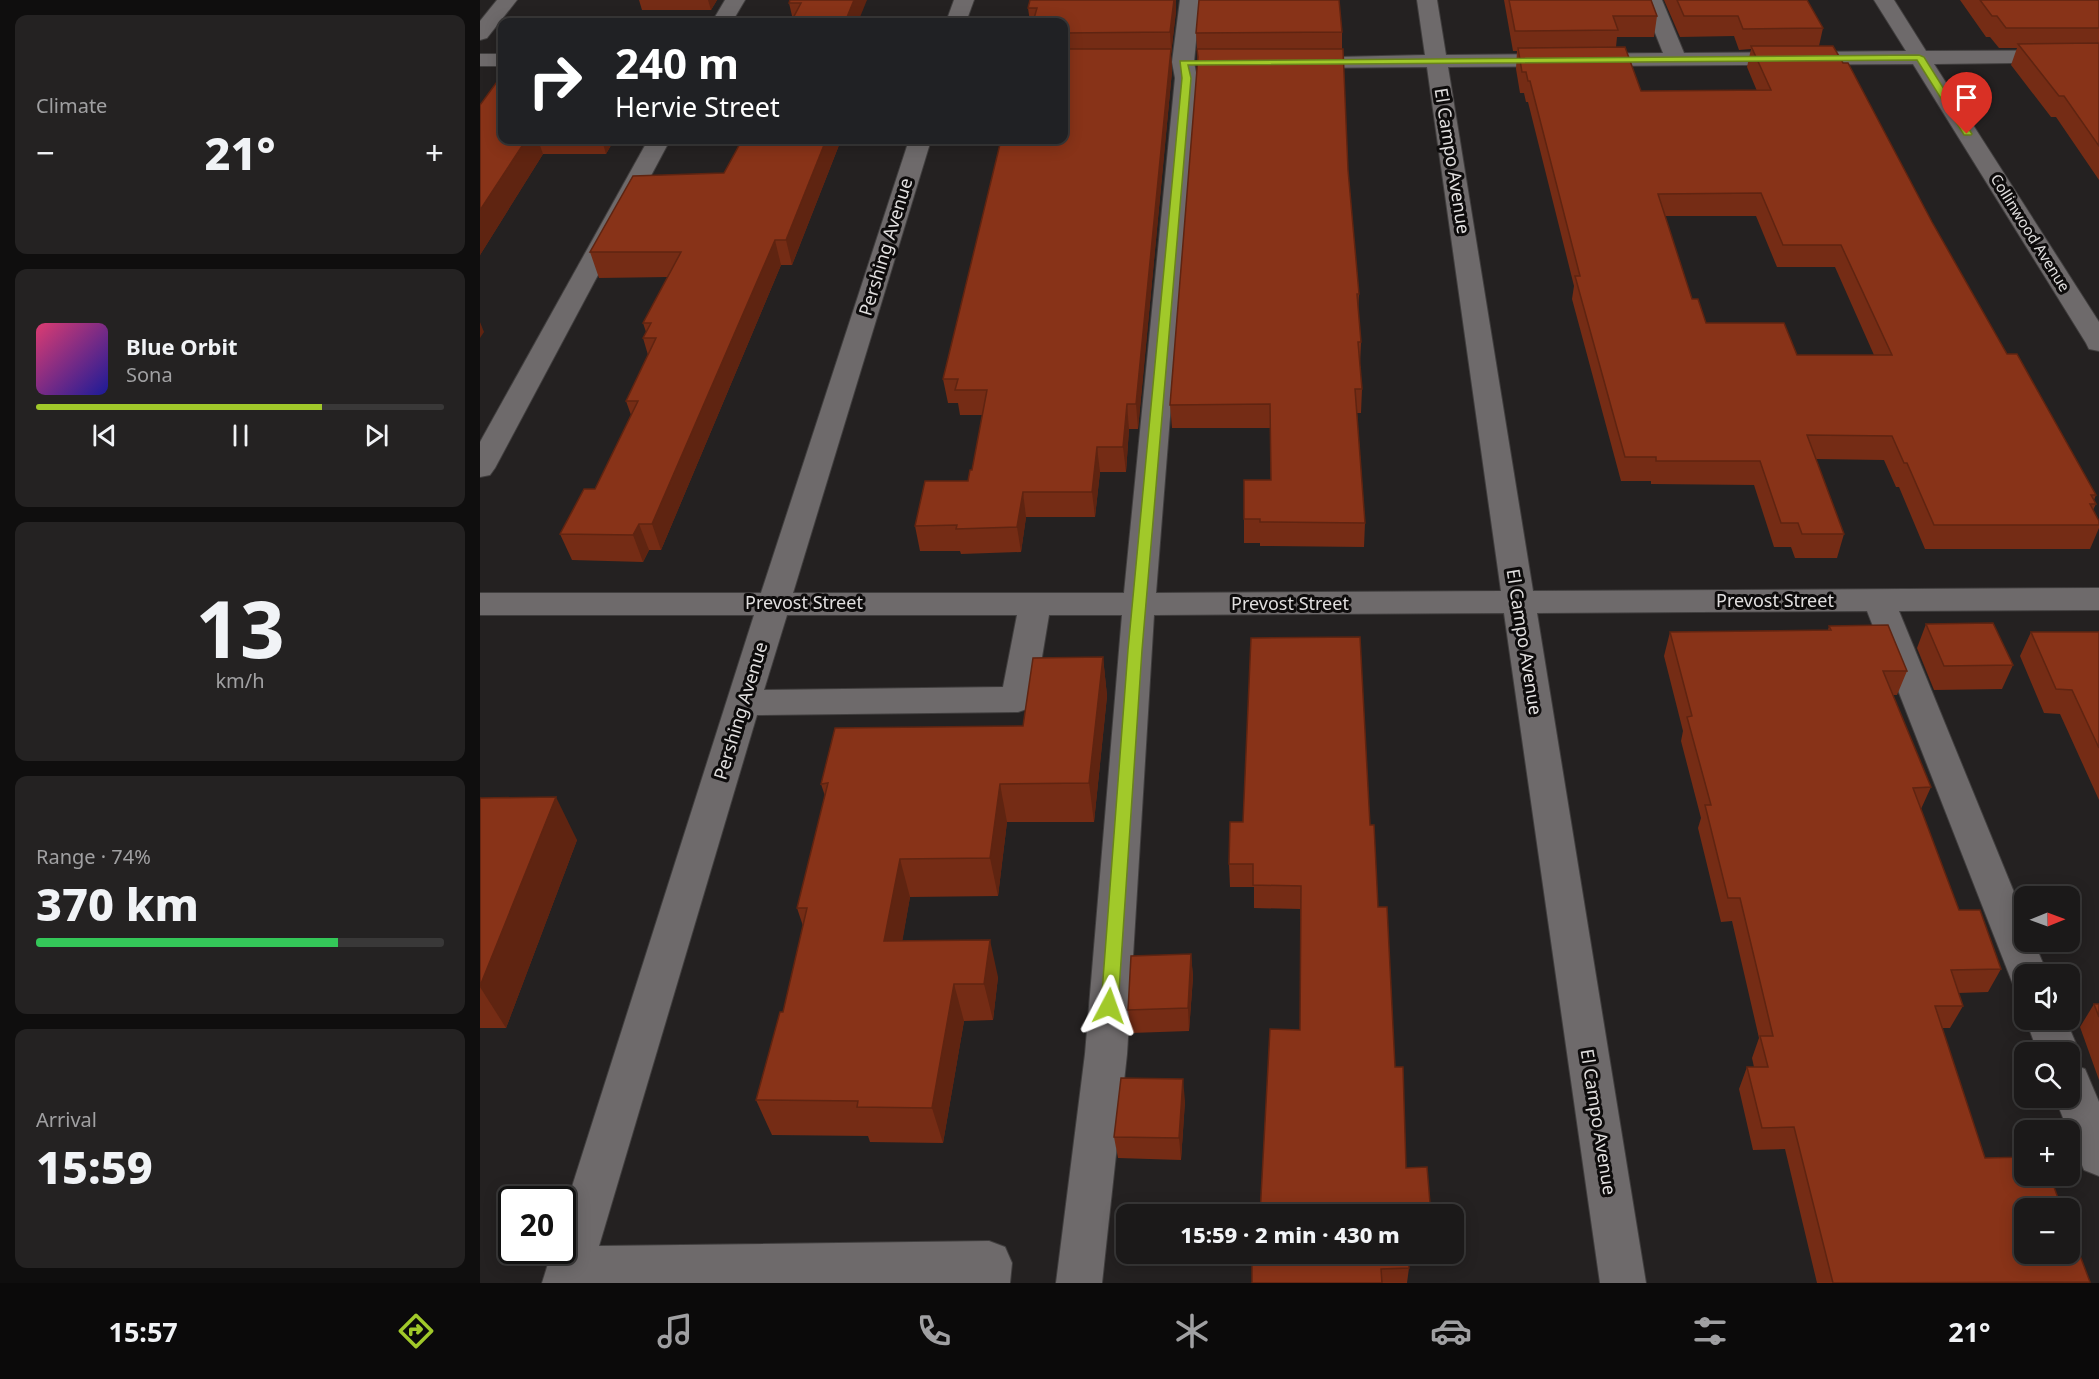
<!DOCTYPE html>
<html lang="en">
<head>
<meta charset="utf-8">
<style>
	:root { --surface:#1b1919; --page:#242222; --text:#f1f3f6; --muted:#a0a0a2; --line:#393838; --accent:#a1c92a }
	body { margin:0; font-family:"Noto Sans",sans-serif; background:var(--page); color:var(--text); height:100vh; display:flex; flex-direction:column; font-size:22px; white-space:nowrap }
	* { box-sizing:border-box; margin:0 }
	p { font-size:20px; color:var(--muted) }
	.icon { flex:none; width:33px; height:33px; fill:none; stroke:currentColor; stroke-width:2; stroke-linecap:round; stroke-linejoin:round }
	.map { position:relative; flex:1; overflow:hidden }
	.sheet { display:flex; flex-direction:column; gap:15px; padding:15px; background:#0f0e0e; width:480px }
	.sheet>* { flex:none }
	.guide { position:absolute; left:18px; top:18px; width:570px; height:126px; border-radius:12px; box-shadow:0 3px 15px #0003,0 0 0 2px var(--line); background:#202124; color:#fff; overflow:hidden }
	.needle { width:39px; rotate:89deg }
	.tools { position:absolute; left:1534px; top:886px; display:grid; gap:12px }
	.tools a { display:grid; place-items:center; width:66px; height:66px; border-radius:12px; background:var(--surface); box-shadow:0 3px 15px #0003,0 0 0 2px var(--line); font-size:30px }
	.speed { position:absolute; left:18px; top:1186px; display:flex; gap:12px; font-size:30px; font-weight:700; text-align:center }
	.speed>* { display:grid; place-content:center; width:78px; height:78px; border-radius:50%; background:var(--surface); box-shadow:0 3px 15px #0003,0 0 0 2px var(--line); line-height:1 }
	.speed .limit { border:3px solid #111; border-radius:9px; background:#fff; color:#111 }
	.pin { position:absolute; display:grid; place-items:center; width:51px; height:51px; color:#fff; margin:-62px -26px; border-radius:50% 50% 50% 0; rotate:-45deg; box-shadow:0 0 6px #0007 }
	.pin .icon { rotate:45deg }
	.me { position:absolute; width:66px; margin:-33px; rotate:4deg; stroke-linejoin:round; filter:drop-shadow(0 0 4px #0008) }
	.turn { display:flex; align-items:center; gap:21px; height:126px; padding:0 18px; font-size:27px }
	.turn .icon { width:78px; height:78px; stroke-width:2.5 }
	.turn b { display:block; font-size:42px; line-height:51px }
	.big { font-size:45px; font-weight:800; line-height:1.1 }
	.sheet .widget { flex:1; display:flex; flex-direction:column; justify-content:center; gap:9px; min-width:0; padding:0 21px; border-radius:12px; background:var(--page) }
	.sheet .dial { align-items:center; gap:0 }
	.dial b { font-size:78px; line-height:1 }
	.song { display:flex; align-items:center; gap:18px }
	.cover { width:72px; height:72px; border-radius:9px; background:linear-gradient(135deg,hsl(340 70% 55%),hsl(240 70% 35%)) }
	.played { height:6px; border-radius:3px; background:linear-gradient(90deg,var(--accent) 70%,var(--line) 70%) }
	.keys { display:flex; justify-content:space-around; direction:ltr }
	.heat { display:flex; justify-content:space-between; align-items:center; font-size:33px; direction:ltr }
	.charge { height:9px; border-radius:4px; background:linear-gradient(90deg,#34c759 74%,var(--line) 0) }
	.trip { position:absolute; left:636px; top:1204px; width:348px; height:60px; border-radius:12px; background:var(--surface); box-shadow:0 3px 15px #0003,0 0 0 2px var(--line); font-weight:800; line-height:60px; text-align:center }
	.menu { display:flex; height:96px; justify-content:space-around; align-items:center; background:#0b0a0a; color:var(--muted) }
	.menu .icon { width:42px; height:42px }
	.menu .selected { color:var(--accent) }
	.menu b { font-size:27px; color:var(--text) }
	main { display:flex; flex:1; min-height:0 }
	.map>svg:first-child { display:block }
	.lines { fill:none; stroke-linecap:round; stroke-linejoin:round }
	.minor-casing { stroke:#403e3e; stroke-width:2 }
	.minor { fill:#6e6a6b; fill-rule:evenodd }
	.wall { fill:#752c15; fill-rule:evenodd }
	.shaded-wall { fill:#5f2411 }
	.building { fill:#883318; stroke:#5f2411; stroke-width:1.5; fill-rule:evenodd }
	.route { fill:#a1c92a; stroke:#69831b; stroke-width:1.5 }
	.labels { text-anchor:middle; stroke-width:6; stroke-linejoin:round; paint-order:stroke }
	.far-street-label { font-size:15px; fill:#e1dfdf; stroke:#0d0b0b }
	.street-label { font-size:18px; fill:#e1dfdf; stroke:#0d0b0b }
</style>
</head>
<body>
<main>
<section class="sheet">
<div class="widget"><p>Climate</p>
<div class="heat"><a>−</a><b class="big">21°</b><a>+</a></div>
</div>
<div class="widget">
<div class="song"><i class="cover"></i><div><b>Blue Orbit</b><p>Sona</p></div></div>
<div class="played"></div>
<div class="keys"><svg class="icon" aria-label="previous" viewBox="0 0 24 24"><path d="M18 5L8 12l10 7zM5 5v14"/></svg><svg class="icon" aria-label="pause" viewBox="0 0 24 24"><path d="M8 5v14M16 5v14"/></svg><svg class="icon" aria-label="next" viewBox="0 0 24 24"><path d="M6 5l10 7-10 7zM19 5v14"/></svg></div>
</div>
<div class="widget dial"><b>13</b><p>km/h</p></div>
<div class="widget"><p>Range · 74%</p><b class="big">370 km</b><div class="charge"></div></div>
<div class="widget"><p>Arrival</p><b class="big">15:59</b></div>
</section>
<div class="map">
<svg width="1619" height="1283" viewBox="0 0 1619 1283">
	<rect width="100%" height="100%" fill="#242121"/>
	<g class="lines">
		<defs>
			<g id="minor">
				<polygon points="17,0 37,0 7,38 0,40 0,21"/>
				<polygon points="245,0 265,0 252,22 232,22"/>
				<polygon points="474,0 494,0 486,22 466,22"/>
				<path d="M700,0H720L714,62L717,78L676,593L1021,591L947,67L820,68L813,66L809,62L813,58L945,55L937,0H957L966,55L1183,53L1162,0H1182L1204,53L1426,51L1394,0H1414L1446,51L1619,50V62L1454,64L1619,322V351L1609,349L1606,343L1433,64L968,67L1053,591L1619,588V610L1419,611L1545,919V942H1554L1568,975H1545V991L1534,987L1387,611L1057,613L1166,1283H1120L1024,613L674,615L647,1054L622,1283H576L605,1054L642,615H569L555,699L550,708L538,712L277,715L119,1246L509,1241L525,1247L532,1263L530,1283H62L72,1251H82V1218L274,615H0V593H281L429,140H451L313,593H644L695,78L692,62ZM307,615H537L523,687L284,690Z"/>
				<rect x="0" y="54" width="22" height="12"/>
				<polygon points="168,140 190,140 15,468 10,475 0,477 0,442"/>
				<polygon points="1546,1020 1586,1020 1600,1053 1594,1065 1605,1069 1619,1102 1619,1176 1604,1170 1575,1098 1590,1098 1590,1053 1558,1053"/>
			</g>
		</defs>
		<use href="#minor" class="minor-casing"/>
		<use href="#minor" class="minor"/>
	</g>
	<g class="wall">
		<polygon points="159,0 237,0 231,10 162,10"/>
		<polygon points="387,0 313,20 309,3"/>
		<path d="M1024,0H1171L1177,16L1174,37H1137L1136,47L1161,91H1277L1267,67L1271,49L1259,50L1254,36L1200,37L1184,0H1327L1343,28L1339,46L1452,222L1527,354L1616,495L1614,500L1616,504L1613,510L1619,521V528L1610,549H1445L1419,487H1416L1404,460L1336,459L1364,534L1357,558H1315L1311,547H1294L1274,485L1171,484V481H1141L1092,299L1094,286L1048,102H1046L1044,93H1040L1036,69L1037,51H1033ZM1185,216H1276L1297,267H1355L1394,355H1317L1226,323L1212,299Z"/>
		<polygon points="1480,0 1619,0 1619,180 1576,117 1571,117 1531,65 1537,48 1519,48 1510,37 1506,37"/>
		<polygon points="548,8 696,11 691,54 692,71 658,429 649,429 646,472 620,472 615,517 546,517 541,552 481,554 480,551 440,551 435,526 488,481 492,470 503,415 480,415 478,403 468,403 463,379 584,140 584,22 550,22"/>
		<polygon points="862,32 862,49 868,170 879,294 878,310 881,342 880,365 882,389 881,413 877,413 885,523 884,547 780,546 780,543 764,543 764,519 791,480 790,428 692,428 690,405 718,67 716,33"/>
		<polygon points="0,105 22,140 134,140 126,154 63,154 0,255"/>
		<polygon points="262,140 361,140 312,265 301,265 181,550 169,550 163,562 92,560 80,534 115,489 151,415 146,401 168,355 163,338 166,332 163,323 188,277 119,278 110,252 244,173"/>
		<polygon points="1446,624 1533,665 1522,689 1454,690 1437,648"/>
		<polygon points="1349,626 1427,671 1417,695 1413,695 1451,787 1441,809 1479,910 1521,969 1508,992 1478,993 1483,1006 1470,1028 1462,1028 1505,1158 1610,1282 1609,1283 1337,1283 1305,1149 1273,1150 1259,1089 1267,1067 1274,1067 1272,1058 1279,1038 1252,921 1241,922 1218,828 1221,818 1201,741 1203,731 1184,656 1190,632 1348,630"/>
		<polygon points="1551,632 1619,632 1619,800 1580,714 1564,713 1540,656"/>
		<polygon points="623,657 627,696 614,822 527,822 518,896 430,897 422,941 518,977 513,1020 484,1021 463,1143 390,1142 388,1136 292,1135 276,1100 303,1012 323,926 317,908 345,796 341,784 543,726"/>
		<polygon points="0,798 97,840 26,1028 0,1028"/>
		<polygon points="890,825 898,907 926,1168 951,1215 820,1030 820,909 774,908 774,887 750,887 749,864"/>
		<polygon points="711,954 713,977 709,1031 651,1033 648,1010"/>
		<polygon points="1614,1004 1619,1004 1619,1080 1600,1027"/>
		<polygon points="705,1101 701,1160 638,1158 634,1137"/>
		<polygon points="777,1254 950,1254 949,1256 928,1256 929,1268 927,1283 772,1283"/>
	</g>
	<g class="shaded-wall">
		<polygon points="228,0 237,0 231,10"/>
		<polygon points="374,0 387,0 378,22 365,22"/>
		<polygon points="694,0 696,0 696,11 691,54 692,71 658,429 656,404 691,49 690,32"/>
		<polygon points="46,140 58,140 63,154 0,255 0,210"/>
		<polygon points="122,140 134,140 126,154"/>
		<polygon points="346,140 361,140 312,265 306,240"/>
		<polygon points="295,240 301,265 181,550 172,524"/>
		<polygon points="0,322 4,332 0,338"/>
		<polygon points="647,404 649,429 646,472 643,447"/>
		<polygon points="617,447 620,472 615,517 612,492"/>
		<polygon points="543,492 546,517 541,552 537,527"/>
		<polygon points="159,524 169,550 163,562 153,535"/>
		<polygon points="623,657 627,696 614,822 609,783"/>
		<polygon points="520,784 527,822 518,896 510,858"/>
		<polygon points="76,797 97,840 26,1028 0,987"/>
		<polygon points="420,859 430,897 416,978 404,941"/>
		<polygon points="510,940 518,977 513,1020 504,984"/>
		<polygon points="711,954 713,977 709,1031 708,1008"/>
		<polygon points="474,984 484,1021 463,1143 452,1108"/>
		<polygon points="703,1079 705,1101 701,1160 699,1138"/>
	</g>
	<g class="building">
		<polygon points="310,0 374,0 365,22 311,22 321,3 309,3"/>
		<polygon points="550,0 694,0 690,32 584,33 584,22 553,22 557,8 548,8"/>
		<polygon points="719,0 859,0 862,32 716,33"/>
		<polygon points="1029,0 1171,0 1177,16 1133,16 1138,30 1035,31"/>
		<polygon points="1197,0 1327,0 1343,28 1263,29 1258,16 1204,16"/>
		<polygon points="1500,0 1619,0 1619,28 1526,28 1517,16 1512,16"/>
		<polygon points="1619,43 1619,146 1584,96 1579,96 1538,44"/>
		<path d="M1271,46H1353L1363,63H1368L1452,222L1527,354H1537L1616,495H1611L1616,504H1610L1619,521V525H1454L1427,463H1424L1412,436L1327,435L1364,534H1322L1318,523H1301L1280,461H1176V457H1145L1095,276H1100L1050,81H1048L1046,72H1042L1038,48L1145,47L1161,91L1291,90ZM1281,193L1303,245H1361L1412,355H1317L1304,323H1226L1218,299H1212L1178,194Z"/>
		<polygon points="584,49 691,49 656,404 647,404 643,447 617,447 612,492 543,492 537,527 476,529 477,525 435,526 445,481 488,481 490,470 492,470 507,390 475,390 478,379 463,379 521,140 584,140"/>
		<polygon points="717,49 863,49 868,170 879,294 877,294 881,342 878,342 882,389 875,389 885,523 780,522 780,519 764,519 764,480 791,480 790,404 690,405 718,57"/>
		<polygon points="22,75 22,140 46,140 0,210 0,105"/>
		<polygon points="262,140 346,140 306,240 295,240 172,524 159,524 153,535 80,534 104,489 115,489 158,401 146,401 176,338 163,338 171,323 163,323 201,252 110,252 153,176 244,173"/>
		<polygon points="1513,623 1533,665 1464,666 1446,624"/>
		<polygon points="1408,625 1427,671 1403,671 1451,787 1433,788 1479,910 1500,910 1521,969 1471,970 1483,1006 1455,1006 1505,1158 1545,1157 1545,1176 1570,1176 1582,1209 1545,1209 1545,1254 1590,1254 1590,1229 1610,1282 1353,1283 1314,1127 1282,1128 1267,1067 1288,1067 1280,1036 1293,1036 1260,898 1248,898 1225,805 1231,805 1207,717 1212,716 1190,632 1351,630 1349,626"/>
		<polygon points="1551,632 1619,632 1619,748 1592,690 1576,689"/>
		<polygon points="880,637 890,825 894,825 898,907 907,907 915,1067 923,1067 926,1168 947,1167 951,1215 780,1215 790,1029 820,1030 821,886 773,885 773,864 749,864 750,822 763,822 771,638"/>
		<polygon points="623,657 609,783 520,784 510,858 420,859 404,941 510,940 504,984 474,984 452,1108 377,1107 378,1101 276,1100 300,1012 303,1012 327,908 317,908 348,783 341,784 355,728 543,726 553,658"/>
		<polygon points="76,797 0,986 0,798"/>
		<polygon points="711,954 708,1008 648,1010 651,956"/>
		<polygon points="1614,1004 1619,1004 1619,1017"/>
		<polygon points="641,1078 703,1079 699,1138 634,1137"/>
		<polygon points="777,1254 928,1254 929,1268 901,1269 902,1283 772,1283 772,1256 777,1256"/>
	</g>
	<polygon class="route" points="1439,55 1444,57 1492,134 1491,135 1484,135 1437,60 708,65 711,78 662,650 638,1006 635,1012 629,1014 623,1012 621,1006 648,650 702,78 700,61"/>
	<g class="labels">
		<g class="far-street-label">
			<text transform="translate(1550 233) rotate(58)" y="5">Collinwood Avenue</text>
		</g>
		<g class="street-label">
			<text transform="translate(972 161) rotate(81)" y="6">El Campo Avenue</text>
			<text transform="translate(406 247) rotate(-73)" y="6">Pershing Avenue</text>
			<text x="1295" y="607">Prevost Street</text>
			<text x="324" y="609">Prevost Street</text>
			<text x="810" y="610">Prevost Street</text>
			<text transform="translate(1044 642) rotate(81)" y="6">El Campo Avenue</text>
			<text transform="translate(261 711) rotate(-73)" y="6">Pershing Avenue</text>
			<text transform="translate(1118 1122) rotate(81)" y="6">El Campo Avenue</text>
		</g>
	</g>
</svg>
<div class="tools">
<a><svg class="needle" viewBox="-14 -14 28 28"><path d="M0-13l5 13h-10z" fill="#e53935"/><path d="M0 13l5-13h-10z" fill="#a0a0a2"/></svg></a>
<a><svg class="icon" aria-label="sound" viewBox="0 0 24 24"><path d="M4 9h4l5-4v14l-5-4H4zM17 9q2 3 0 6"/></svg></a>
<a><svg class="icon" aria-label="search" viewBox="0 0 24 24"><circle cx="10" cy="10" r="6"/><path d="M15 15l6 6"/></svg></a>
<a>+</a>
<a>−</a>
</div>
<div class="speed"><div class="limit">20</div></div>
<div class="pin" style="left:1487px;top:134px;background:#d93025"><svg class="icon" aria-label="arrive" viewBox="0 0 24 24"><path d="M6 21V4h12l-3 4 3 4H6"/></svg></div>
<svg class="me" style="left:629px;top:1006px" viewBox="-20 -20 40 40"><path d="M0-17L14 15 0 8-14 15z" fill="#a1c92a" stroke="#fff" stroke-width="4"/></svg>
<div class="trip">15:59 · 2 min · 430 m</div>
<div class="guide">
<div class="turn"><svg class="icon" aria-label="right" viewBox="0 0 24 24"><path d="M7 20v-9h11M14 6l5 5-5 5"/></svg><div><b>240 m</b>Hervie Street</div></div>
</div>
</div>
</main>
<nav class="menu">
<b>15:57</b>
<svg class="icon selected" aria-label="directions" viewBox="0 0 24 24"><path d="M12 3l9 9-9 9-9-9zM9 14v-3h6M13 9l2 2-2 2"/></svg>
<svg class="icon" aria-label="music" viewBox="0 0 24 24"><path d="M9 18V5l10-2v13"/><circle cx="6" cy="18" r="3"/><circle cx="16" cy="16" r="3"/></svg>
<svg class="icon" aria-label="phone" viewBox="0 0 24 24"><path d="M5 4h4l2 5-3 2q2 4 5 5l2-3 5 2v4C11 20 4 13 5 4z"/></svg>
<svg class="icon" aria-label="climate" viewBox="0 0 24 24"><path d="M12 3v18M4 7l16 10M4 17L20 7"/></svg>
<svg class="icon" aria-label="car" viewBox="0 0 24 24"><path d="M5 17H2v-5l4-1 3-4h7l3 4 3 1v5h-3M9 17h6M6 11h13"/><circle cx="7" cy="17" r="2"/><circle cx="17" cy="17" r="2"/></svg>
<svg class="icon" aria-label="filters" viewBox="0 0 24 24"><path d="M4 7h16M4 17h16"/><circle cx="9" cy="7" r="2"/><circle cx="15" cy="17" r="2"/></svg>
<b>21°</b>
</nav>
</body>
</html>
